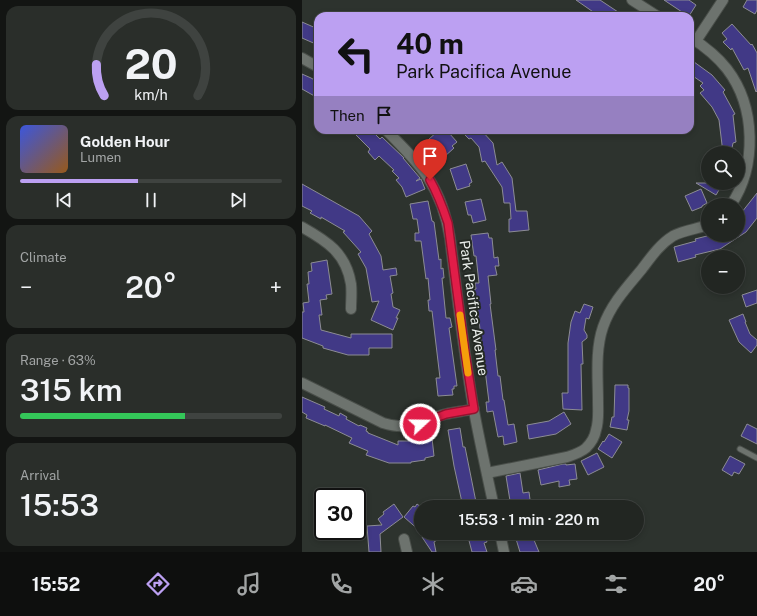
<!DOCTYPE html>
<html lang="en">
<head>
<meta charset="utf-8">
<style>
	:root { --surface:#222622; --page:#2a2e2a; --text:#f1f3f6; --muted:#a2a5a5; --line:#3f4340; --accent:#bca0f2 }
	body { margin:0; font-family:"Public Sans",sans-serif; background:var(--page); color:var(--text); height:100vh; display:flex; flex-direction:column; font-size:15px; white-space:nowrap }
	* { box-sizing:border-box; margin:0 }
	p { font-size:13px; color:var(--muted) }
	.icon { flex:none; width:22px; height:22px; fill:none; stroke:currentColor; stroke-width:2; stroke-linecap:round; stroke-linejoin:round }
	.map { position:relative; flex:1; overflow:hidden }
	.panel { display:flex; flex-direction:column; gap:6px; padding:6px; background:#131513; width:302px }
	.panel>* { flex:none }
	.banner { position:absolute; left:12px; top:12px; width:380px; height:122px; border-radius:12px; box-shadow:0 2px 6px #0003,0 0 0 1px var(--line); background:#bca0f2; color:#111; overflow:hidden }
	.tools { position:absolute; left:399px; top:146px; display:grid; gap:8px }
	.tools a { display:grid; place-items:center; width:44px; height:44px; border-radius:50%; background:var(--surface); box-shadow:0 2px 6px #0003,0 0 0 1px var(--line); font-size:20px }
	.speed { position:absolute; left:12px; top:488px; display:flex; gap:8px; font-size:20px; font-weight:700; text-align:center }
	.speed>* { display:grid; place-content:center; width:52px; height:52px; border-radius:50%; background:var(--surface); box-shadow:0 2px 6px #0003,0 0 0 1px var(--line); line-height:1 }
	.speed .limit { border:2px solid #111; border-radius:6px; background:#fff; color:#111 }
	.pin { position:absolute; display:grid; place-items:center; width:34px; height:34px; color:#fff; margin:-41px -17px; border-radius:50% 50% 50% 0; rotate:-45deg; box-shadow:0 0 4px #0007 }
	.pin .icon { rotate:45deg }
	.me { position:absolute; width:44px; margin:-22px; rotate:69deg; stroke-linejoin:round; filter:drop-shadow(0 0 3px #0008) }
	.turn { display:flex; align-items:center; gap:14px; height:84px; padding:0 16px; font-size:18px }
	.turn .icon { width:52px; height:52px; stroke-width:2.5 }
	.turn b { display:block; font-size:28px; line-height:34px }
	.then { display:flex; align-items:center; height:38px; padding:0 16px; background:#0003; gap:8px; font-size:15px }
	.big { font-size:30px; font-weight:600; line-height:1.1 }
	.panel .widget { flex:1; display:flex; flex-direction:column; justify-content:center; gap:6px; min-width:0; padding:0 14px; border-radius:12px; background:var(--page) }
	.panel .dial { align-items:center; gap:0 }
	.dial svg { height:104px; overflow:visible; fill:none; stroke:var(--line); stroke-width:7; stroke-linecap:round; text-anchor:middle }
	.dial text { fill:var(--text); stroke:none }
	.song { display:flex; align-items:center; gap:12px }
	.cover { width:48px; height:48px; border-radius:6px; background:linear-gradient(135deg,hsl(230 70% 55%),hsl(30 70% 35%)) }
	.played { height:4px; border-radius:2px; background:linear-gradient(90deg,var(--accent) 45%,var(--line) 45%) }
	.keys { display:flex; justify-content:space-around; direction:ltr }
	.heat { display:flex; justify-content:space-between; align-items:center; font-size:22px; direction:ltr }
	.charge { height:6px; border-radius:3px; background:linear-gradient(90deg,#34c759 63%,var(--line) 0) }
	.trip { position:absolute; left:112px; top:500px; width:230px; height:40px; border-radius:20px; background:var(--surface); box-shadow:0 2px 6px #0003,0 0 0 1px var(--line); font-weight:600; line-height:40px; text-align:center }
	.dock { display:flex; height:64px; justify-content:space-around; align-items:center; background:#0e0f0e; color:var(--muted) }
	.dock .icon { width:28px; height:28px }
	.dock .current { color:var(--accent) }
	.dock b { font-size:18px; color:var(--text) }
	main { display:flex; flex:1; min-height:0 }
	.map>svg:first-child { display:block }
	.building { fill:#413986; stroke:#8c8c94 }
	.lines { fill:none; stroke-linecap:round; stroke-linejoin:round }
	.service-casing { stroke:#494e49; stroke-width:7 }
	.minor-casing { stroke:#494e49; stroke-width:12 }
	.service { stroke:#6d736e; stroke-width:5 }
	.minor { stroke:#6d736e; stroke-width:10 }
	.route-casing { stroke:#92132f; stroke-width:10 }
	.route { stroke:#e11d48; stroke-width:7 }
	.slow { stroke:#f59e0b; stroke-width:7 }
	.labels { text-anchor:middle; stroke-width:4; stroke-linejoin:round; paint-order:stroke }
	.street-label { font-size:14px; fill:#ebefec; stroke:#242924 }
</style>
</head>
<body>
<main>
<section class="panel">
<div class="widget dial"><svg viewBox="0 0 100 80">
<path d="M14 69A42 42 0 1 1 86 69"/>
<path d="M14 69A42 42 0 0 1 8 45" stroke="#bca0f2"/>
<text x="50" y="56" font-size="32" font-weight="700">20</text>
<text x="50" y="72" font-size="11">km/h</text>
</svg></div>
<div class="widget">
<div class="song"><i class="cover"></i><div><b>Golden Hour</b><p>Lumen</p></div></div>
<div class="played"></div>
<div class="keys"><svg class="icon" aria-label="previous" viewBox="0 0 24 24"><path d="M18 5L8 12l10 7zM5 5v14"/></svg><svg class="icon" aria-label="pause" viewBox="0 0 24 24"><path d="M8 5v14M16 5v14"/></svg><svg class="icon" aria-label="next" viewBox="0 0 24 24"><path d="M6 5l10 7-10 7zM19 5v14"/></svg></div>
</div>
<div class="widget"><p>Climate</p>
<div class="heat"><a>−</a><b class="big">20°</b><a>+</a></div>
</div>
<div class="widget"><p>Range · 63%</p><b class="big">315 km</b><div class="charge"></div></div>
<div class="widget"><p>Arrival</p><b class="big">15:53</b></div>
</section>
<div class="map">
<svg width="455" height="552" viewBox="0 0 455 552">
	<rect width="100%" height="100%" fill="#2d332e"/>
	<g class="building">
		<polygon points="274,0 298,0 322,16 297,16"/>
		<polygon points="362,0 387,0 394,5 387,16 386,16"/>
		<polygon points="445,0 455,0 455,10 453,14 441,7"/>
		<polygon points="0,22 16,29 16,45 0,38"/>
		<polygon points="430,24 449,45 450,44 455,53 455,91 454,92 446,68 442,70 430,48 429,50 421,42 425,39 420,33"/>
		<polygon points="388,59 410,75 423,90 421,92 433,114 431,115 434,142 431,143 429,153 421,153 417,120 410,107 398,93 402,90 398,86 401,83 388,74"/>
		<polygon points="0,74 9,78 16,82 16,98 0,89"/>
		<polygon points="49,130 69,130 78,139 80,137 102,158 101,158 118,178 114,181 119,179 123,189 104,197 100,187 94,180 97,178 90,171 92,170 77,156 73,160 66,152 68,149"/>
		<polygon points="137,130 142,130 146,134 147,133 155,142 150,146 152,148 142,157 137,152 136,153 131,148 132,146 126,140"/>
		<polygon points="158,130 179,130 191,143 195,165 200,162 210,178 214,211 225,211 227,230 207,232 207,219 209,219 208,203 202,203 200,187 183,161 180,162 177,147 169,138 167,139"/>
		<polygon points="164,164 170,182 167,184 168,186 155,190 148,169"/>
		<polygon points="394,183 421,183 414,195"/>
		<polygon points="0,184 57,216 70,231 67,234 79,256 81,270 94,268 95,275 88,276 91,293 89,294 91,307 98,310 94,318 96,318 91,330 69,320 77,301 70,302 64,268 56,254 59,252 41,232 43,231 19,217 19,219 8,213 10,211 0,206"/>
		<polygon points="399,189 405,203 400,206 400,207 390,211 383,196"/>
		<polygon points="455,193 455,218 444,232 418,249 393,255 394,257 376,262 372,247 394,241 393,239 409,235 436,235 436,217"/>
		<polygon points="179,199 184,220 171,223 169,215 166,215 163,202"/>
		<polygon points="126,201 130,221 132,222 137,260 139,259 139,269 141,268 142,278 140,278 144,318 148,318 150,327 147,328 155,386 152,386 152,389 150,389 151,395 136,396 134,378 138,378 130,311 127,311 126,300 128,300 126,278 124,279 119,241 113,241 113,233 117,233 115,219 111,219 108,204"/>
		<polygon points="186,233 187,238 190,238 192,258 196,257 197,266 193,266 195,275 186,276 189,304 188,304 194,350 193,350 196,376 198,376 201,400 202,400 206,425 212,424 215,442 202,445 201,436 196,437 191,411 185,412 184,402 187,402 178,329 174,297 172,297 171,290 174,289 173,283 177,283 174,256 172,256 169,235"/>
		<polygon points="25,260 30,294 24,295 25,299 18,300 20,315 17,315 19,330 49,338 49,334 90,334 90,348 67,348 67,355 46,355 21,348 21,346 0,338 0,312 2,312 1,303 7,302 5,284 7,284 6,272 10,271 9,263"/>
		<polygon points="455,290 455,303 444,307 440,295"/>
		<polygon points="282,304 291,307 287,319 284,318 282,330 285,335 285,338 280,342 281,364 279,364 280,410 261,409 260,393 266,393 266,343 269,322 273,311 278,313"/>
		<polygon points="441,314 444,322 443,322 448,334 455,340 455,345 449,353 437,342 427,320"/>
		<polygon points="313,385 326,385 326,388 327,388 327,411 325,420 327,420 325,430 308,427 310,417 312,417"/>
		<polygon points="0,397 23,407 22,409 37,416 38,413 45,417 44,419 57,426 58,425 65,428 64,431 66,432 66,433 96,445 96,441 115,441 114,440 130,438 132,456 123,458 123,460 109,462 109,463 87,463 64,455 66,451 47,443 50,438 23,425 23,426 4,418 5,415 0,412"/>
		<polygon points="262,412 269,424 254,434 227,439 225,425 247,421"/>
		<polygon points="445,424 455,429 455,444 439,436"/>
		<polygon points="158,428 161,447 163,447 175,507 161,507 152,466 146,430"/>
		<polygon points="307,434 320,442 310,458 296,449 301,441 302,442"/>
		<polygon points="295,453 302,467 286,475 279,461"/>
		<polygon points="428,456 443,464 437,474 432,472 430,476 420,470"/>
		<polygon points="261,464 264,464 264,465 273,464 275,479 267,480 268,485 257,487 257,481 239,485 236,470"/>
		<polygon points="218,473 221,493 227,492 229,507 209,507 204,476"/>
		<polygon points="92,504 101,517 78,534 79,552 67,552 65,526 80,525 76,519 82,514 81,512"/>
		<polygon points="115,504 119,507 119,532 102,517 111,506 113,507"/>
		<polygon points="127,533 135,533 138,538 132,542 134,552 130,552 120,537"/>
		<polygon points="165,533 182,533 185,542 182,543 185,552 170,552"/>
		<polygon points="228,533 234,533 236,539 232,540 237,552 218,552 214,539"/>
	</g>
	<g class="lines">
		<defs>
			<polyline id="service" points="438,449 455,458"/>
			<g id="minor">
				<polyline points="330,0 355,16"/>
				<path d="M388,37C402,46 415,56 425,69C454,107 455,166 429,205"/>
				<polyline points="394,41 421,0"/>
				<polyline points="0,58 16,67"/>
				<path d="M84,130C119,165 140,187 148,238C155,296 162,354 172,411C178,443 185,475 192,507"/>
				<path d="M0,227C25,241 44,253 49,284C50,292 49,301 49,309"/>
				<path d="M0,383L81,423C109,432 119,420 144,414C153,412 163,411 172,409"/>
				<path d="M185,473L265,457C271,455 278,453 284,448C289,443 293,436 294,430C297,421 296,412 296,402C296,378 293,350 301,327C309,304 325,287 340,269C349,257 358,244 371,236C382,230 395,229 406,225"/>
				<polyline points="198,533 202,552"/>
				<polyline points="102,539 105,552"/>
			</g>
		</defs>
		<use href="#service" class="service-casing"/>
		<use href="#minor" class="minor-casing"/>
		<use href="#service" class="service"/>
		<use href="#minor" class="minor"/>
	</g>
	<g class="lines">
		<defs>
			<path id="route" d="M118,424L144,414L172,409L163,352L146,223C141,208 136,194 128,180"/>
		</defs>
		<use href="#route" class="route-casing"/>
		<use href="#route" class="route"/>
		<polyline class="slow" points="158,315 166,373"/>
	</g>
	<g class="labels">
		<g class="street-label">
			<text transform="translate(172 308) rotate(82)" y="5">Park Pacifica Avenue</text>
		</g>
	</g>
</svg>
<div class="tools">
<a><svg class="icon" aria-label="search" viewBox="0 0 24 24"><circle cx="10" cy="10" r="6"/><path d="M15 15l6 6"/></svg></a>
<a>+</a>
<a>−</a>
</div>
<div class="speed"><div class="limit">30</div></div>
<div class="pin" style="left:128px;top:180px;background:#d93025"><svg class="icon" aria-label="arrive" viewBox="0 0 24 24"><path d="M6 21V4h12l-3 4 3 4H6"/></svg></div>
<svg class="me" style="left:118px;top:424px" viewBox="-20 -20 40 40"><circle r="17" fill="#e11d48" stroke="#fff" stroke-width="3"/><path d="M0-11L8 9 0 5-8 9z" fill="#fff"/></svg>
<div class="trip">15:53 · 1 min · 220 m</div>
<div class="banner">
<div class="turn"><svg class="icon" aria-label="left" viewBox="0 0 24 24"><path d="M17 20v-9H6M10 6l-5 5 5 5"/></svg><div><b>40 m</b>Park Pacifica Avenue</div></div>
<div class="then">Then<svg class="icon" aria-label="arrive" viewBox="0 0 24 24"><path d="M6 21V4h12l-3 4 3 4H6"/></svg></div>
</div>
</div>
</main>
<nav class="dock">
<b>15:52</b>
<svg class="icon current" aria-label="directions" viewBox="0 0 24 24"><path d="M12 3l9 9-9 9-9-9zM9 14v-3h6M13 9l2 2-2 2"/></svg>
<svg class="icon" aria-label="music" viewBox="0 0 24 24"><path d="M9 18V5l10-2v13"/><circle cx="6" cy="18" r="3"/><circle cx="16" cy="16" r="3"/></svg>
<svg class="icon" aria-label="phone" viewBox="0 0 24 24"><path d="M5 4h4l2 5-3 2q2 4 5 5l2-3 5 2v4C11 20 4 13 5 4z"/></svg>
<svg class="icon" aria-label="climate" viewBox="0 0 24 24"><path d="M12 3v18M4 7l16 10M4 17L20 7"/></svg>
<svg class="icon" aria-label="car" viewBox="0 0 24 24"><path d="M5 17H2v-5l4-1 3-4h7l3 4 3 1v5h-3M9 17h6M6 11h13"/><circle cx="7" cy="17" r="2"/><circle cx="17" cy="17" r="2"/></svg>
<svg class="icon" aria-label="filters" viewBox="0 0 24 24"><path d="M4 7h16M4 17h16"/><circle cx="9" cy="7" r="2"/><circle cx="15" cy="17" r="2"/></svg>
<b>20°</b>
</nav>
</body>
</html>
